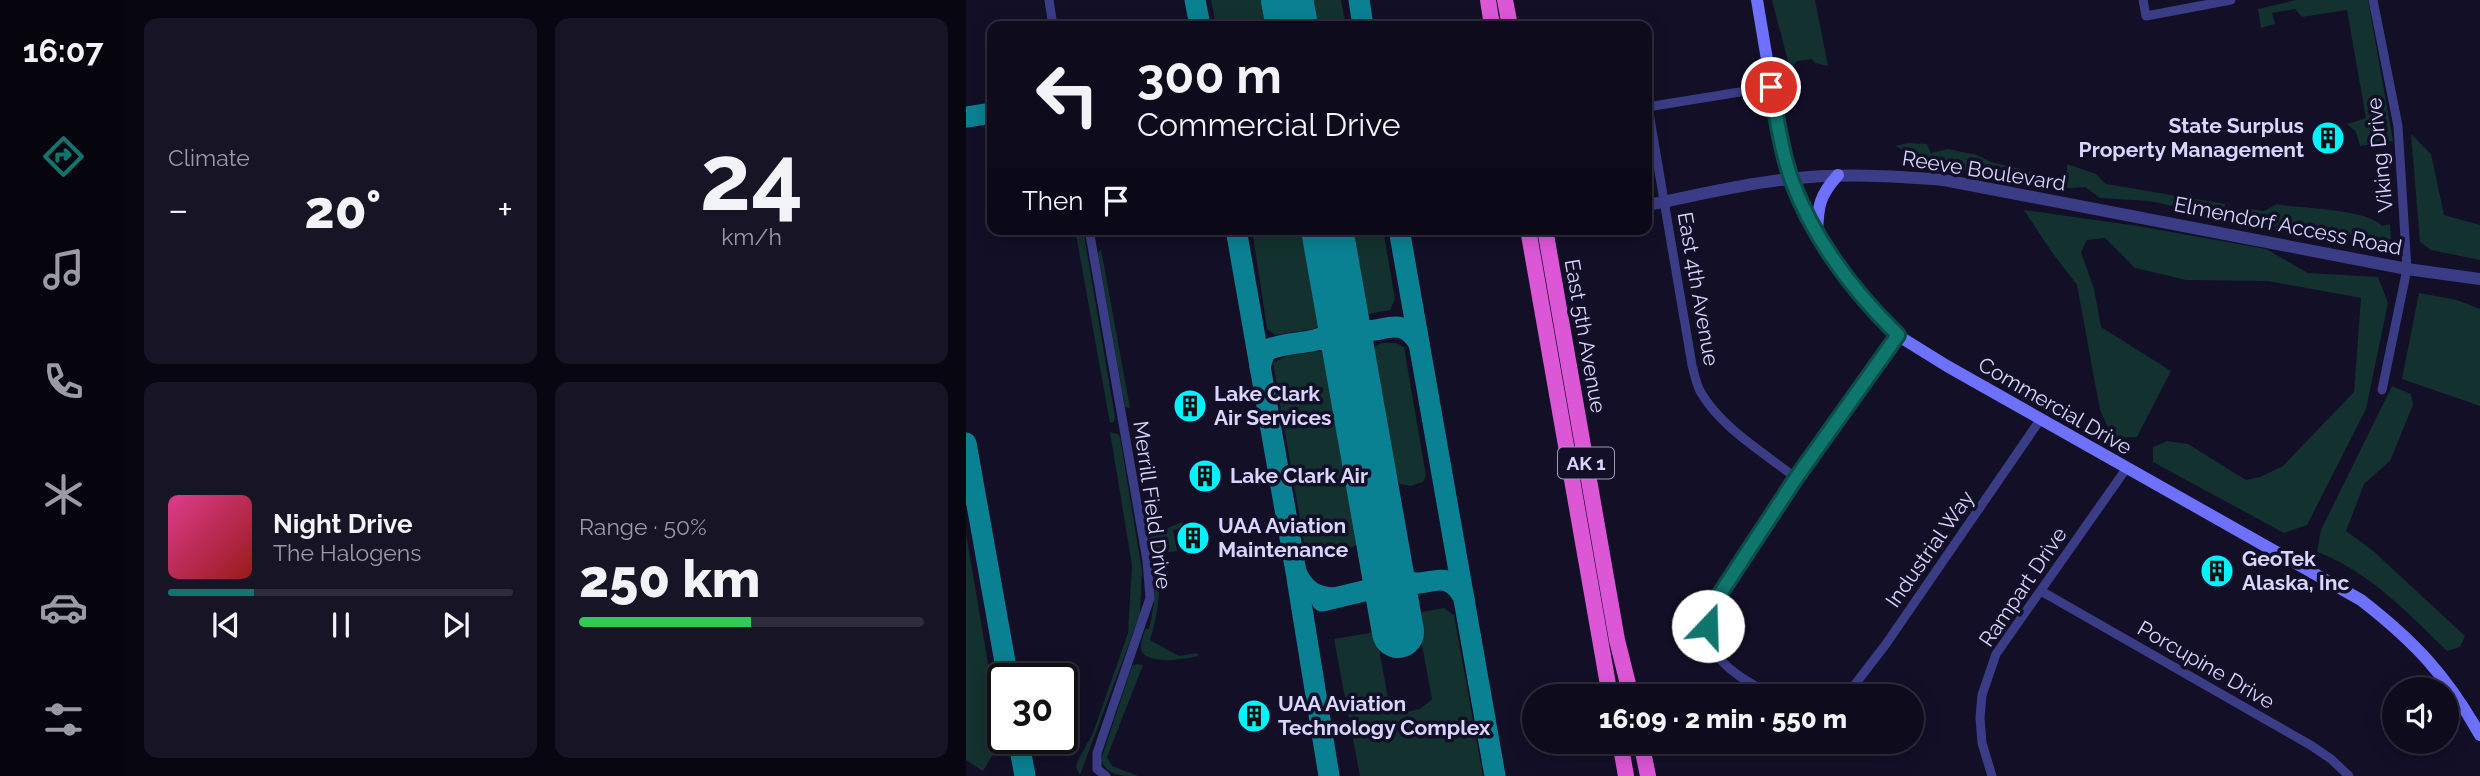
<!DOCTYPE html>
<html lang="en">
<head>
<meta charset="utf-8">
<style>
	:root { --surface:#0e0b1d; --page:#171426; --text:#f1f3f6; --muted:#9b9ba4; --line:#2e2b3b; --accent:#0f766e }
	body { margin:0; font-family:Raleway,sans-serif; background:var(--page); color:var(--text); height:100vh; display:flex; flex-direction:column; font-size:26px; white-space:nowrap }
	* { box-sizing:border-box; margin:0 }
	p { font-size:23px; color:var(--muted) }
	.icon { flex:none; width:38px; height:38px; fill:none; stroke:currentColor; stroke-width:2; stroke-linecap:round; stroke-linejoin:round }
	.map { position:relative; flex:1; overflow:hidden }
	.panel { display:flex; flex-direction:column; gap:18px; padding:18px; background:#080610; width:840px }
	.panel>* { flex:none }
	.top-card { position:absolute; left:21px; top:21px; width:665px; height:214px; border-radius:14px; box-shadow:0 4px 18px #0003,0 0 0 2px var(--line); background:#0e0b1d; color:var(--text); overflow:hidden }
	.controls { position:absolute; left:1416px; top:677px; display:grid; gap:14px }
	.controls a { display:grid; place-items:center; width:77px; height:77px; border-radius:50%; background:var(--surface); box-shadow:0 4px 18px #0003,0 0 0 2px var(--line); font-size:35px }
	.speed { position:absolute; left:21px; top:663px; display:flex; gap:14px; font-size:35px; font-weight:700; text-align:center }
	.speed>* { display:grid; place-content:center; width:91px; height:91px; border-radius:50%; background:var(--surface); box-shadow:0 4px 18px #0003,0 0 0 2px var(--line); line-height:1 }
	.speed .limit { border:4px solid #111; border-radius:10px; background:#fff; color:#111 }
	.pin { position:absolute; display:grid; place-items:center; width:60px; height:60px; color:#fff; margin:-30px; border:4px solid #fff; border-radius:50%; box-shadow:0 2px 7px #0007 }
	.me { position:absolute; width:77px; margin:-38px; rotate:21deg; stroke-linejoin:round; filter:drop-shadow(0 0 5px #0008) }
	.turn { display:flex; align-items:center; gap:24px; height:147px; padding:0 35px; font-size:32px }
	.turn .icon { width:91px; height:91px; stroke-width:2.5 }
	.turn b { display:block; font-size:49px; line-height:60px }
	.then { display:flex; align-items:center; height:66px; padding:0 35px; background:#0003; gap:14px; font-size:26px }
	.big { font-size:52px; font-weight:800; line-height:1.1 }
	.panel .widget { flex:1; display:flex; flex-direction:column; justify-content:center; gap:10px; min-width:0; padding:0 24px; border-radius:14px; background:var(--page) }
	.panel .dial { align-items:center; gap:0 }
	.dial b { font-size:91px; line-height:1 }
	.song { display:flex; align-items:center; gap:21px }
	.cover { width:84px; height:84px; border-radius:10px; background:linear-gradient(135deg,hsl(330 70% 55%),hsl(0 70% 35%)) }
	.played { height:7px; border-radius:4px; background:linear-gradient(90deg,var(--accent) 25%,var(--line) 25%) }
	.keys { display:flex; justify-content:space-around; direction:ltr }
	.heat { display:flex; justify-content:space-between; align-items:center; font-size:38px; direction:ltr }
	.charge { height:10px; border-radius:5px; background:linear-gradient(90deg,#34c759 50%,var(--line) 0) }
	.panel .tiles { flex:1; display:grid; gap:18px; grid-template-columns:repeat(2,1fr) }
	.trip { position:absolute; left:556px; top:684px; width:402px; height:70px; border-radius:35px; background:var(--surface); box-shadow:0 4px 18px #0003,0 0 0 2px var(--line); font-weight:800; line-height:70px; text-align:center }
	main { display:flex; flex:1; min-height:0 }
	.menu { display:flex; flex-direction:column; width:126px; justify-content:space-around; align-items:center; background:#06040c; color:var(--muted) }
	.menu .icon { width:49px; height:49px }
	.menu .on { color:var(--accent) }
	.menu b { font-size:32px; color:var(--text) }
	.map>svg:first-child { display:block }
	.green { fill:#13312e }
	.lines { fill:none; stroke-linecap:round; stroke-linejoin:round }
	.taxiway { stroke:#0a8192; stroke-width:21 }
	.runway { stroke:#0a8192; stroke-width:52 }
	.minor { stroke:#3b3c86; stroke-width:9 }
	.tertiary { stroke:#3b3c86; stroke-width:12 }
	.secondary { stroke:#6d71fe; stroke-width:12 }
	.trunk { stroke:#dc57d6; stroke-width:16 }
	.route-casing { stroke:#0a4d48; stroke-width:18 }
	.route { stroke:#0f766e; stroke-width:12 }
	.labels { text-anchor:middle; stroke-width:7; stroke-linejoin:round; paint-order:stroke }
	.shield { fill:#120f27; stroke:#9d9abe; stroke-width:2 }
	.shield-label { font-size:19px; font-weight:bold; fill:#d8d6ff }
	.poi-label { font-size:21px; font-weight:bold; fill:#d8d6ff; stroke:#120f27; text-anchor:start }
	.street-label { font-size:21px; fill:#d8d6ff; stroke:#120f27 }
</style>
</head>
<body>
<main>
<nav class="menu">
<b>16:07</b>
<svg class="icon on" aria-label="directions" viewBox="0 0 24 24"><path d="M12 3l9 9-9 9-9-9zM9 14v-3h6M13 9l2 2-2 2"/></svg>
<svg class="icon" aria-label="music" viewBox="0 0 24 24"><path d="M9 18V5l10-2v13"/><circle cx="6" cy="18" r="3"/><circle cx="16" cy="16" r="3"/></svg>
<svg class="icon" aria-label="phone" viewBox="0 0 24 24"><path d="M5 4h4l2 5-3 2q2 4 5 5l2-3 5 2v4C11 20 4 13 5 4z"/></svg>
<svg class="icon" aria-label="climate" viewBox="0 0 24 24"><path d="M12 3v18M4 7l16 10M4 17L20 7"/></svg>
<svg class="icon" aria-label="car" viewBox="0 0 24 24"><path d="M5 17H2v-5l4-1 3-4h7l3 4 3 1v5h-3M9 17h6M6 11h13"/><circle cx="7" cy="17" r="2"/><circle cx="17" cy="17" r="2"/></svg>
<svg class="icon" aria-label="filters" viewBox="0 0 24 24"><path d="M4 7h16M4 17h16"/><circle cx="9" cy="7" r="2"/><circle cx="15" cy="17" r="2"/></svg>
</nav>
<section class="panel">
<div class="tiles">
<div class="widget"><p>Climate</p>
<div class="heat"><a>−</a><b class="big">20°</b><a>+</a></div>
</div>
<div class="widget dial"><b>24</b><p>km/h</p></div>
<div class="widget">
<div class="song"><i class="cover"></i><div><b>Night Drive</b><p>The Halogens</p></div></div>
<div class="played"></div>
<div class="keys"><svg class="icon" aria-label="previous" viewBox="0 0 24 24"><path d="M18 5L8 12l10 7zM5 5v14"/></svg><svg class="icon" aria-label="pause" viewBox="0 0 24 24"><path d="M8 5v14M16 5v14"/></svg><svg class="icon" aria-label="next" viewBox="0 0 24 24"><path d="M6 5l10 7-10 7zM19 5v14"/></svg></div>
</div>
<div class="widget"><p>Range · 50%</p><b class="big">250 km</b><div class="charge"></div></div>
</div>
</section>
<div class="map">
<svg width="1514" height="776" viewBox="0 0 1514 776">
	<rect width="100%" height="100%" fill="#120f27"/>
	<g class="green">
		<polygon points="245,0 298,0 302,26 250,26"/>
		<polygon points="343,0 375,0 380,26 347,26"/>
		<polygon points="806,0 849,0 862,66 849,63 846,59 831,61 824,69"/>
		<polygon points="1330,0 1402,0 1427,141 1394,146 1390,132 1381,124 1400,118 1381,10 1336,17 1329,9 1306,13 1309,24 1295,28 1292,9"/>
		<polygon points="1445,134 1465,154 1478,215 1514,225 1514,260 1465,250 1454,242"/>
		<polygon points="942,143 961,144 965,153 982,149 1011,155 1025,162 1101,180 1101,164 1130,174 1140,184 1259,204 1259,211 1251,216 1184,201 1134,198 1119,187 1103,188 1038,173 1027,177 963,164 929,146"/>
		<path d="M1311,204C1336,209 1400,208 1416,226L1424,224L1425,239L1418,241L1333,227L1294,226L1284,223L1279,208L1298,211Z"/>
		<polygon points="1058,210 1172,226 1300,249 1342,273 1412,277 1422,303 1400,409 1341,525 1318,533 1187,462 1187,447 1201,441 1222,444 1280,480 1294,477 1317,466 1388,392 1395,298 1302,281 1220,280 1169,268 1139,238 1121,240 1115,252 1128,289 1135,327 1205,371 1171,437 1147,438 1134,410 1111,285 1085,251"/>
		<polygon points="109,229 117,229 149,417 148,422 144,423"/>
		<polygon points="286,229 338,229 355,322 348,329 309,335 301,329"/>
		<polygon points="384,229 417,229 429,299 424,310 402,314 397,308"/>
		<polygon points="135,249 164,408 162,408 159,407 132,253"/>
		<polygon points="1453,293 1491,300 1514,309 1514,406 1436,379"/>
		<polygon points="415,343 430,343 438,347 460,476 457,482 444,486 434,484 427,476 404,358 405,349"/>
		<path d="M348,352H356L364,359L394,540C382,556 355,557 339,548L307,363L321,356Z"/>
		<path d="M1426,386L1445,394L1447,405L1424,461L1398,484L1380,531L1406,550L1499,636L1494,647L1481,651C1443,614 1403,571 1351,552L1355,530Z"/>
		<polygon points="144,432 152,434 154,437 176,571 174,614 114,775 110,767 112,760 127,733 162,633 166,565"/>
		<path d="M216,522L217,528L207,530L211,551L191,554C196,585 193,611 184,640L213,656L231,653L232,656C221,659 174,667 175,646C175,641 178,634 179,629H183C191,597 190,569 183,536Z"/>
		<polygon points="0,533 35,741 17,771 0,760"/>
		<polygon points="478,608 488,615 517,776 394,776 368,639 410,632 423,704 437,713 454,709 466,699 450,613"/>
		<path d="M170,664L177,665L141,757L146,766L172,776C154,776 142,776 135,760L166,666Z"/>
	</g>
	<g class="lines">
		<g class="taxiway">
			<polyline points="229,0 234,26"/>
			<polyline points="393,0 397,26"/>
			<polyline points="0,117 26,113"/>
			<path d="M270,229L330,572C338,590 349,597 368,598"/>
			<polyline points="433,229 529,776"/>
			<path d="M375,305C378,312 381,320 387,325C409,343 433,308 453,344"/>
			<polyline points="354,339 373,344 384,360"/>
			<path d="M294,367L298,354L303,349C336,337 372,351 375,305"/>
			<polyline points="0,443 42,679"/>
			<path d="M419,559C424,566 430,576 438,580C461,592 479,563 498,598"/>
			<polyline points="331,578 363,776"/>
			<polyline points="356,601 406,589 414,577 419,559"/>
			<polyline points="52,738 59,776"/>
		</g>
		<g class="runway">
			<polyline points="321,0 326,26"/>
			<polyline points="361,229 432,632"/>
		</g>
		<g class="minor">
			<polyline points="83,0 87,26"/>
			<polyline points="1177,0 1180,16 1265,0"/>
			<polyline points="1407,0 1432,126 1441,269 1416,390"/>
			<polyline points="681,107 805,87"/>
			<path d="M682,107L726,365C728,373 730,383 734,391C755,428 797,452 830,478"/>
			<polyline points="123,229 171,503 181,561 184,598 131,753 131,769 140,776"/>
			<polyline points="1075,591 1346,746 1365,759 1383,776"/>
			<path d="M807,696C771,675 730,657 746,606L830,478L931,335"/>
			<polyline points="880,696 920,644 1074,420"/>
			<polyline points="1026,776 1016,743 1014,718 1016,695 1030,654 1160,469"/>
		</g>
		<path class="tertiary" d="M681,205C728,196 775,184 823,179C875,173 926,176 978,180L1441,269L1514,279"/>
		<g class="secondary">
			<path d="M791,0L814,137L825,178L839,211L856,242L885,285L909,313L931,335L981,366L1395,600C1449,642 1480,675 1514,735"/>
			<path d="M851,233C852,206 853,196 872,175"/>
		</g>
		<g class="trunk">
			<polyline points="522,0 526,26"/>
			<polyline points="539,0 544,26"/>
			<polyline points="562,229 644,696"/>
			<polyline points="579,229 651,640 665,696"/>
			<polyline points="654,742 660,776"/>
			<polyline points="675,742 682,776"/>
		</g>
	</g>
	<g class="lines">
		<defs>
			<path id="route" d="M742,626L746,606L830,478L932,335C887,291 848,240 826,181C815,151 811,118 805,87"/>
		</defs>
		<use href="#route" class="route-casing"/>
		<use href="#route" class="route"/>
	</g>
	<defs>
		<symbol id="building-disc" viewBox="-11 -11 22 22"><circle r="9.5" fill="#02f3fe" stroke="#120f27"/><path d="M-4-6H4V6H1V3H-1V6H-4ZM-2.5-4.3h1.7v1.8h-1.7ZM.8-4.3h1.7v1.8H.8ZM-2.5-1h1.7V.8h-1.7ZM.8-1h1.7V.8H.8Z" fill="#111"/></symbol>
	</defs>
	<g fill-rule="evenodd">
		<use href="#building-disc" x="1343" y="119" width="38" height="38"/>
		<use href="#building-disc" x="205" y="387" width="38" height="38"/>
		<use href="#building-disc" x="220" y="457" width="38" height="38"/>
		<use href="#building-disc" x="208" y="519" width="38" height="38"/>
		<use href="#building-disc" x="1232" y="552" width="38" height="38"/>
		<use href="#building-disc" x="269" y="697" width="38" height="38"/>
	</g>
	<g class="labels">
		<rect class="shield" x="592" y="447.5" width="56" height="31" rx="5"/>
		<g class="shield-label">
			<text x="620" y="470">AK 1</text>
		</g>
		<g class="poi-label">
			<text x="1338" y="133" text-anchor="end">State Surplus<tspan x="1338" dy="24">Property Management</tspan></text>
			<text x="248" y="401">Lake Clark<tspan x="248" dy="24">Air Services</tspan></text>
			<text x="264" y="483">Lake Clark Air</text>
			<text x="252" y="533">UAA Aviation<tspan x="252" dy="24">Maintenance</tspan></text>
			<text x="1276" y="566">GeoTek<tspan x="1276" dy="24">Alaska, Inc</tspan></text>
			<text x="312" y="711">UAA Aviation<tspan x="312" dy="24">Technology Complex</tspan></text>
		</g>
		<g class="street-label">
			<text transform="translate(1414 155) rotate(-96)" y="7">Viking Drive</text>
			<text transform="translate(1018 171) rotate(9)" y="7">Reeve Boulevard</text>
			<text transform="translate(1322 226) rotate(11)" y="7">Elmendorf Access Road</text>
			<text transform="translate(732 289) rotate(80)" y="7">East 4th Avenue</text>
			<text transform="translate(619 336) rotate(80)" y="7">East 5th Avenue</text>
			<text transform="translate(1089 406) rotate(30)" y="7">Commercial Drive</text>
			<text transform="translate(186 505) rotate(82)" y="7">Merrill Field Drive</text>
			<text transform="translate(964 549) rotate(-55)" y="7">Industrial Way</text>
			<text transform="translate(1057 587) rotate(-56)" y="7">Rampart Drive</text>
			<text transform="translate(1240 665) rotate(30)" y="7">Porcupine Drive</text>
		</g>
	</g>
</svg>
<div class="controls">
<a><svg class="icon" aria-label="sound" viewBox="0 0 24 24"><path d="M4 9h4l5-4v14l-5-4H4zM17 9q2 3 0 6"/></svg></a>
</div>
<div class="speed"><div class="limit">30</div></div>
<div class="pin" style="left:805px;top:87px;background:#d93025"><svg class="icon" aria-label="arrive" viewBox="0 0 24 24"><path d="M6 21V4h12l-3 4 3 4H6"/></svg></div>
<svg class="me" style="left:742px;top:626px" viewBox="-20 -20 40 40"><circle r="19" fill="#fff"/><path d="M0-13L10 11 0 6-10 11z" fill="#0f766e"/></svg>
<div class="trip">16:09 · 2 min · 550 m</div>
<div class="top-card">
<div class="turn"><svg class="icon" aria-label="left" viewBox="0 0 24 24"><path d="M17 20v-9H6M10 6l-5 5 5 5"/></svg><div><b>300 m</b>Commercial Drive</div></div>
<div class="then">Then<svg class="icon" aria-label="arrive" viewBox="0 0 24 24"><path d="M6 21V4h12l-3 4 3 4H6"/></svg></div>
</div>
</div>
</main>
</body>
</html>
